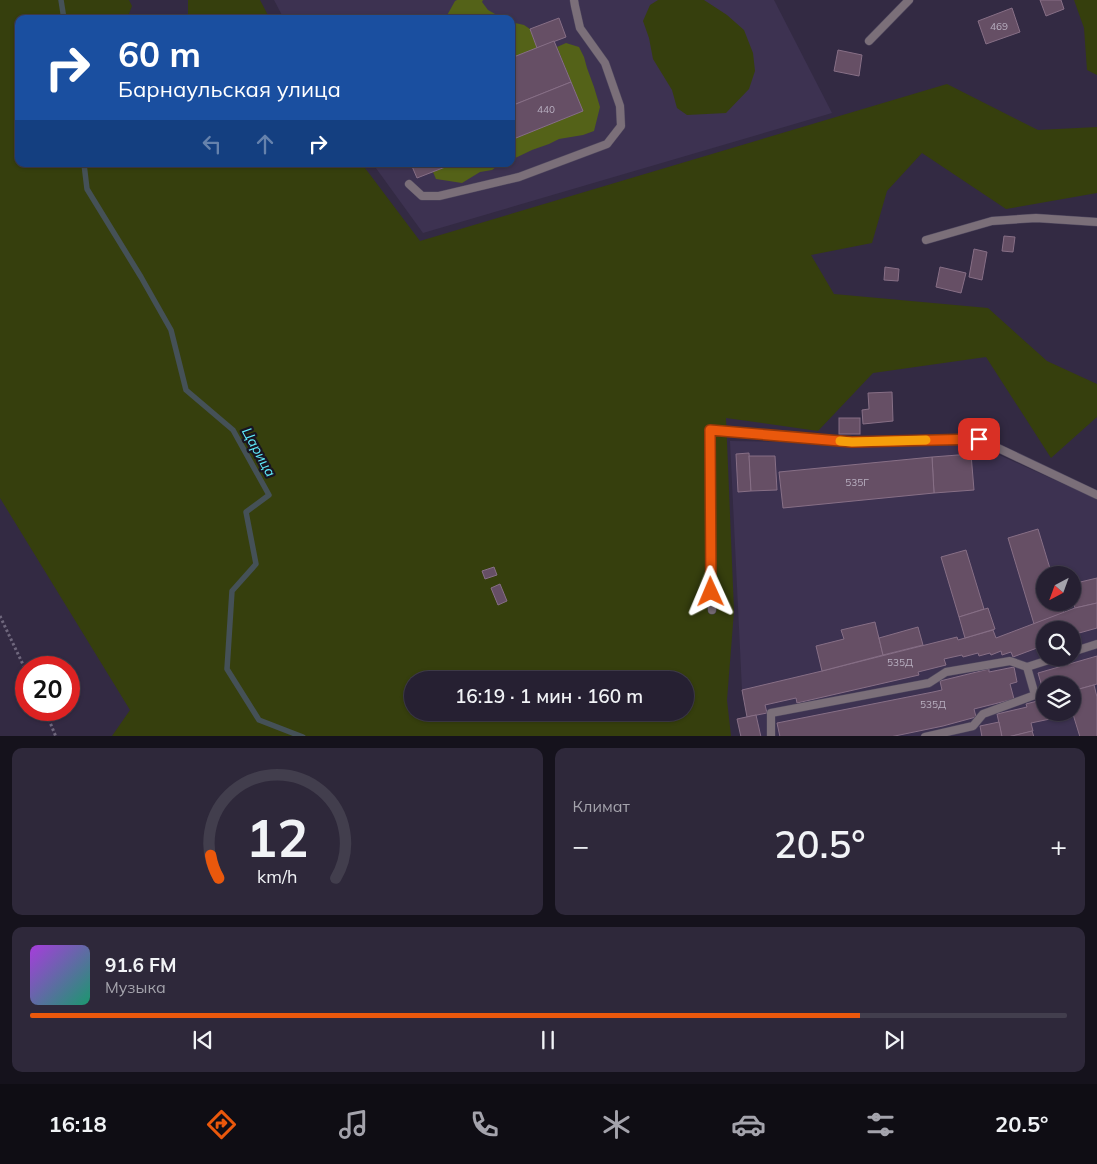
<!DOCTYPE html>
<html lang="ru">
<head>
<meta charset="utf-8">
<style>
	:root { --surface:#262032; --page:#2e283a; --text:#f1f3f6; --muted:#a4a3ac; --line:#423e4d; --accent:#ea580c }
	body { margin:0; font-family:Mulish,sans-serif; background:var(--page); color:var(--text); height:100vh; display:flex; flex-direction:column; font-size:19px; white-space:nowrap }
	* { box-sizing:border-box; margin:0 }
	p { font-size:16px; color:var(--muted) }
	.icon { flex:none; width:28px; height:28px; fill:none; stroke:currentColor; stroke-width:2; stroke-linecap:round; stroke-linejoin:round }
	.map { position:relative; height:736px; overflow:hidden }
	.details { display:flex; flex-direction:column; gap:12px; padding:12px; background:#15121c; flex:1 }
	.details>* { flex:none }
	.hud { position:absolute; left:15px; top:15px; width:500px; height:152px; border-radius:10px; box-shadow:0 1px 4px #0004,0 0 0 1px var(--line); background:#1a4fa0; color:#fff; overflow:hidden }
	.needle { width:32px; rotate:221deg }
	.fabs { position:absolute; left:1036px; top:566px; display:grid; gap:10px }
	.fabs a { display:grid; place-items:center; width:45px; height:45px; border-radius:50%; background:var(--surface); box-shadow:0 1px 4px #0004,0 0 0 1px var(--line); font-size:25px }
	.speed { position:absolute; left:15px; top:656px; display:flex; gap:10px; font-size:25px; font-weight:700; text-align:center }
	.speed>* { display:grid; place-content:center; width:65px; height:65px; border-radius:50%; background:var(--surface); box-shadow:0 1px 4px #0004,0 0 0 1px var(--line); line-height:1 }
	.speed .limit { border:8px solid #d22; background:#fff; color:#111 }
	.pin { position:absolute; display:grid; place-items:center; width:42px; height:42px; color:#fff; margin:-21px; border-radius:10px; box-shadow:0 2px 8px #0006 }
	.me { position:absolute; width:55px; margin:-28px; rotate:359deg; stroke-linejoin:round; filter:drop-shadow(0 0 4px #0008) }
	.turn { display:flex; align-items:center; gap:18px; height:105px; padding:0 20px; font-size:22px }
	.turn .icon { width:65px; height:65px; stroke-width:2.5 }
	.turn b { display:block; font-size:35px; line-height:42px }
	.lanes { display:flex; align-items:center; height:48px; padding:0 20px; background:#0003; justify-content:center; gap:25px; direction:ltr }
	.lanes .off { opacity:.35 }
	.big { font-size:38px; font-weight:600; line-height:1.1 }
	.details .tile { flex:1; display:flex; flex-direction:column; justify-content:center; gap:8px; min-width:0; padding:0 18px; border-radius:10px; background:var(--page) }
	.details .dial { align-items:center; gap:0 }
	.dial svg { height:130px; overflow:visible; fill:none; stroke:var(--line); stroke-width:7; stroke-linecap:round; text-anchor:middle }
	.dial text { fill:var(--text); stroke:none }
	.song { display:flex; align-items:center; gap:15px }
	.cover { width:60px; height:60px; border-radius:8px; background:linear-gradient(135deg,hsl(280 70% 55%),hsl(160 70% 35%)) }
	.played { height:5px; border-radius:2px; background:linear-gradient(90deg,var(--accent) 80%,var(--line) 80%) }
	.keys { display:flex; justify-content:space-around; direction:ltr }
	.heat { display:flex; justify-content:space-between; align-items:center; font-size:28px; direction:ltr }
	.details .tiles { flex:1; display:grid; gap:12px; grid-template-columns:1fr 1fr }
	.tile:last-child { grid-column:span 2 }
	.trip { position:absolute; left:404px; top:671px; width:290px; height:50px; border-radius:25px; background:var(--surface); box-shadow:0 1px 4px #0004,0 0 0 1px var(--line); font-weight:600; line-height:50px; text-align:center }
	.menu { display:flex; height:80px; justify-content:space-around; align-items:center; background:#0f0d14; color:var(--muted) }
	.menu .icon { width:35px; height:35px }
	.menu .active { color:var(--accent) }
	.menu b { font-size:22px; color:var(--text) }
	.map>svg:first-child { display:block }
	.built { fill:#3d3251; fill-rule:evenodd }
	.green { fill:#363f0d; fill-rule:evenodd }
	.forest { fill:#546218 }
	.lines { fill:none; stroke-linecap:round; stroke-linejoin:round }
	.stream { stroke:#455157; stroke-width:5.5 }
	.building { fill:#664f65; stroke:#876f86 }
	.service-casing { stroke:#50485f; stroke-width:9 }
	.path { stroke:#6f677d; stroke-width:3; stroke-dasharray:2.5 2.5; stroke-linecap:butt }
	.service { stroke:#7b6f79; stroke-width:8 }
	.route-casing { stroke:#983908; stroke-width:12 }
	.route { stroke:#ea580c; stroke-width:9 }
	.slow { stroke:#f59e0b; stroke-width:9 }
	.labels { text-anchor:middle; stroke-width:4.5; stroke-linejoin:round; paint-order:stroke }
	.number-label { font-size:10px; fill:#b8afc0 }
	.water-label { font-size:14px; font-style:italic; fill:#60edfd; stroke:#191521 }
</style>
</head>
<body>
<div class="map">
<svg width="1097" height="737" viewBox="0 0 1097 737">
	<rect width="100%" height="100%" fill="#332a43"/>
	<g class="built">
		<polygon points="274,0 774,0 832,113 423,233 373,164 511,164 511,19 284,19"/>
		<path d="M730,441L977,445L1097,499V736H741L737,719L747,716L742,690ZM1045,575H1072V602H1045ZM1045,630H1072V658H1045ZM1045,685H1072V712H1045Z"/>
	</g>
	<g class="green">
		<path d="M0,0H129L132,6L127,19H19V164H362L420,241L947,84L1038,130L1097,127V193L1006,209L922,153L887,191L872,243L811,255L834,294L988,308L1047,361L1097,384V417L1051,458L986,357L873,373L818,431L726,418L734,611L727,700L731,736H112L130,710L0,498ZM412,680H685V712H412Z"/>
		<polygon points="188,0 260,0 270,19 188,19"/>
		<polygon points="658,0 704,0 727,15 744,30 753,53 755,71 749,89 726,113 687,115 677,108 672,90 653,59 649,38 643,21 650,5"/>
		<polygon points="1074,0 1097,0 1097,75 1087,70 1084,28"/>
	</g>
	<g class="forest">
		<polygon points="457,0 483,0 482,2 488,10 504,19 445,19 455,1"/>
		<polygon points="511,22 524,25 530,29 537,48 511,58"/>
		<polygon points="566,43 579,47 584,57 587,68 594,87 600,107 594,131 583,135 559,139 549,144 532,150 511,160 511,140 583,111 557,47"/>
		<polygon points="453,164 500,164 492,170 480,172 462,183 436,179 433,172"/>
	</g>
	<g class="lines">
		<g class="stream">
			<polyline points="61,0 64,19"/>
			<polyline points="84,164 87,189 141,277 171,330 186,390 233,430 269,495 246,512 256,564 232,591 227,669 259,720 303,737"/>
		</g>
	</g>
	<g class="building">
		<polygon points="1040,0 1061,0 1064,9 1046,16"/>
		<polygon points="1012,8 1020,32 986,44 978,21"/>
		<polygon points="559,18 566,37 537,48 530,29"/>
		<polygon points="554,41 571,82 511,106 511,58"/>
		<polygon points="838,50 862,55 859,76 834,71"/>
		<polygon points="571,82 583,111 511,140 511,106"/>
		<polygon points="411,164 453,164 417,178"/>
		<polygon points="1004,236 1015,237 1013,252 1002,251"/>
		<polygon points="974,249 987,252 982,280 969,277"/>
		<polygon points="885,267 899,269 898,281 884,280"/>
		<polygon points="940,267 966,273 961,293 936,287"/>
		<polygon points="892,392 893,421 863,424 862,410 869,409 868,393"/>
		<rect x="839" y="418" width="21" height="16"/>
		<polygon points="749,453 751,491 738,492 736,454"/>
		<polygon points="971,454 974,490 934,493 932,457"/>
		<polygon points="749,456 775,456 777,490 751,491"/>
		<polygon points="932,457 934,493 783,508 779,472"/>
		<polygon points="1038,529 1052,575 1045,575 1045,602 1060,602 1064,613 1034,624 1008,538"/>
		<polygon points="966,550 984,609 959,617 941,557"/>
		<polygon points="494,567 497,575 485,579 482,571"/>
		<polygon points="1097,578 1097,603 1075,608 1072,598 1072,584"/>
		<polygon points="500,584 507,601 498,605 491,588"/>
		<polygon points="1097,603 1097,628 1072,635 1072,630 1045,630 1045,645 1013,657 1011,652 1002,655 1001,651 991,655 990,653 979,656 978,653 963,657 962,655 944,659 946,665 918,672 919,675 797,703 796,698 765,705 767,713 747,717 742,690 822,671 957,637 958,640 993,630 996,638 1075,608"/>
		<polygon points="988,608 995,629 965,638 959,617"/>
		<polygon points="875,622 883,655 822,671 816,646 844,639 841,630"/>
		<polygon points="918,627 923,645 883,655 879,638"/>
		<polygon points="1097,656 1097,684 1072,691 1072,685 1045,685 1045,697 1038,673"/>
		<polygon points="1014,667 1017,682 1010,684 1014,699 974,709 976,717 943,726 890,737 780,737 777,723 933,692 942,690 940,681 989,669 989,672"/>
		<polygon points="1094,685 1097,697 1097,737 1080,737 1072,711 1072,691"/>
		<polygon points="1045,699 1045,712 1049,712 1050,719 1031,723 1033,731 1008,737 1002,737 997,714 1027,707 1026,704"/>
		<polygon points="756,715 761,737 741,737 737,719"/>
		<polygon points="999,722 1002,737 982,737 980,726"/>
		<polygon points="1032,731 1034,737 1008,737"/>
	</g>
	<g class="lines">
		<defs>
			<g id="service">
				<polyline points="869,41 909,0"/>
				<polyline points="409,184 422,196 439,196 519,177 607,144 621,126 620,106 605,63 580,28 575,6 574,0"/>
				<polyline points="926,240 992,221 1036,218 1097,222"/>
				<polyline points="712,610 710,430 852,442 979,439 1097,495"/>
				<polyline points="1072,652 1097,644"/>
				<polyline points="771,737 771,713 929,683 946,672 1010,661 1027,667 1055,658"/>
				<polyline points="925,737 973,726 983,714 1035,695 1027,667"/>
			</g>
		</defs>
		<use href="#service" class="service-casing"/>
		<g class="path">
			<polyline points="0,616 26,671"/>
			<polyline points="45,710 56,737"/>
		</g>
		<use href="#service" class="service"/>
	</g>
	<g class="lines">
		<defs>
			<polyline id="route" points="711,592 710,430 852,442 979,439"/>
		</defs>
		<use href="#route" class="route-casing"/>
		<use href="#route" class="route"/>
		<polyline class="slow" points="840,441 852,442 926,440"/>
	</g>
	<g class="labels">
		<g class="number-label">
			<text x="999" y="30">469</text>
			<text x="546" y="113">440</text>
			<text x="857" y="486">535Г</text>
			<text x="900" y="666">535Д</text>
			<text x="933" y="708">535Д</text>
		</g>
		<g class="water-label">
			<text transform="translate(259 452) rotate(61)" y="5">Царица</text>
		</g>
	</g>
</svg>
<div class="fabs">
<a><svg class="needle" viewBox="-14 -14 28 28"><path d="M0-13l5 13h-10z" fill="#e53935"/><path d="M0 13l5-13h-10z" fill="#a4a3ac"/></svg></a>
<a><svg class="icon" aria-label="search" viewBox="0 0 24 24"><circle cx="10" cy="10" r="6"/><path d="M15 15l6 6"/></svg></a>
<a><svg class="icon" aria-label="layers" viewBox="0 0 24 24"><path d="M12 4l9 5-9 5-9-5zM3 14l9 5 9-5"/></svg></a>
</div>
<div class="speed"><div class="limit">20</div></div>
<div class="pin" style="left:979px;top:439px;background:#d93025"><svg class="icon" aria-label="arrive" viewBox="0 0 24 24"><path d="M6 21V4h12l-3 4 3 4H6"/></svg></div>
<svg class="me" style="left:711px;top:592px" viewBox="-20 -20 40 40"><path d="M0-17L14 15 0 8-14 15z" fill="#ea580c" stroke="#fff" stroke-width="4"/></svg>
<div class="trip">16:19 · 1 мин · 160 m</div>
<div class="hud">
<div class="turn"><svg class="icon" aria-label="right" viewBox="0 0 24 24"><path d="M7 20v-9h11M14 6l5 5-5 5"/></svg><div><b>60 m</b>Барнаульская улица</div></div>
<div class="lanes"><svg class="icon off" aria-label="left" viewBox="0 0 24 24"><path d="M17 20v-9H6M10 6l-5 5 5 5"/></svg><svg class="icon off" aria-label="ahead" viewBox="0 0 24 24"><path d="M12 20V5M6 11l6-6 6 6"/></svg><svg class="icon" aria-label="right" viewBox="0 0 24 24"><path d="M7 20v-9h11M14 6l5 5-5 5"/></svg></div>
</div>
</div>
<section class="details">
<div class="tiles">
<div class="tile dial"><svg viewBox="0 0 100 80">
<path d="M14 69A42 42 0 1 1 86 69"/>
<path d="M14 69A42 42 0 0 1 9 55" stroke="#ea580c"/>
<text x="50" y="56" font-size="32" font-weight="700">12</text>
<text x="50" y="72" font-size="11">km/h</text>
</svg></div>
<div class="tile"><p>Климат</p>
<div class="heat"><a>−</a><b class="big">20.5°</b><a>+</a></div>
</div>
<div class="tile">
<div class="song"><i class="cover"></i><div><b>91.6 FM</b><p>Музыка</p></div></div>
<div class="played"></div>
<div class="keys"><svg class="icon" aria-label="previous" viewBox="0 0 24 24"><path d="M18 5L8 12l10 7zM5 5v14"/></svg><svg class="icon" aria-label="pause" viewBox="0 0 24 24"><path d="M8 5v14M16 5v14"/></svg><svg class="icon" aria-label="next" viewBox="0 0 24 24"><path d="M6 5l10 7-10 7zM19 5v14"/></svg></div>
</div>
</div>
</section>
<nav class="menu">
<b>16:18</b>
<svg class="icon active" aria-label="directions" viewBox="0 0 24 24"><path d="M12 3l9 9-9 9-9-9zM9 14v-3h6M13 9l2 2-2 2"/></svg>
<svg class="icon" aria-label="music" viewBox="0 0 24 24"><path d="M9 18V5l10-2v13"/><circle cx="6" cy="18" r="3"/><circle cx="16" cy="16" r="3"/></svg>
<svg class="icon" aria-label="phone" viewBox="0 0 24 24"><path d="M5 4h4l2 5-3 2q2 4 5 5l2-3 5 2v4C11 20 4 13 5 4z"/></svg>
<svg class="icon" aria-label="climate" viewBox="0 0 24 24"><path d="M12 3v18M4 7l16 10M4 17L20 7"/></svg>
<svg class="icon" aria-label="car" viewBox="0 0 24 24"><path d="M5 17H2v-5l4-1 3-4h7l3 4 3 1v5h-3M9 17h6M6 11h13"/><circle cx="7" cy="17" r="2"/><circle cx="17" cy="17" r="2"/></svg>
<svg class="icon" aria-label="filters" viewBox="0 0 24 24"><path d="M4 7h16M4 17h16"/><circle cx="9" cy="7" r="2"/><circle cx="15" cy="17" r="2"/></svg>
<b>20.5°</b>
</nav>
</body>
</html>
